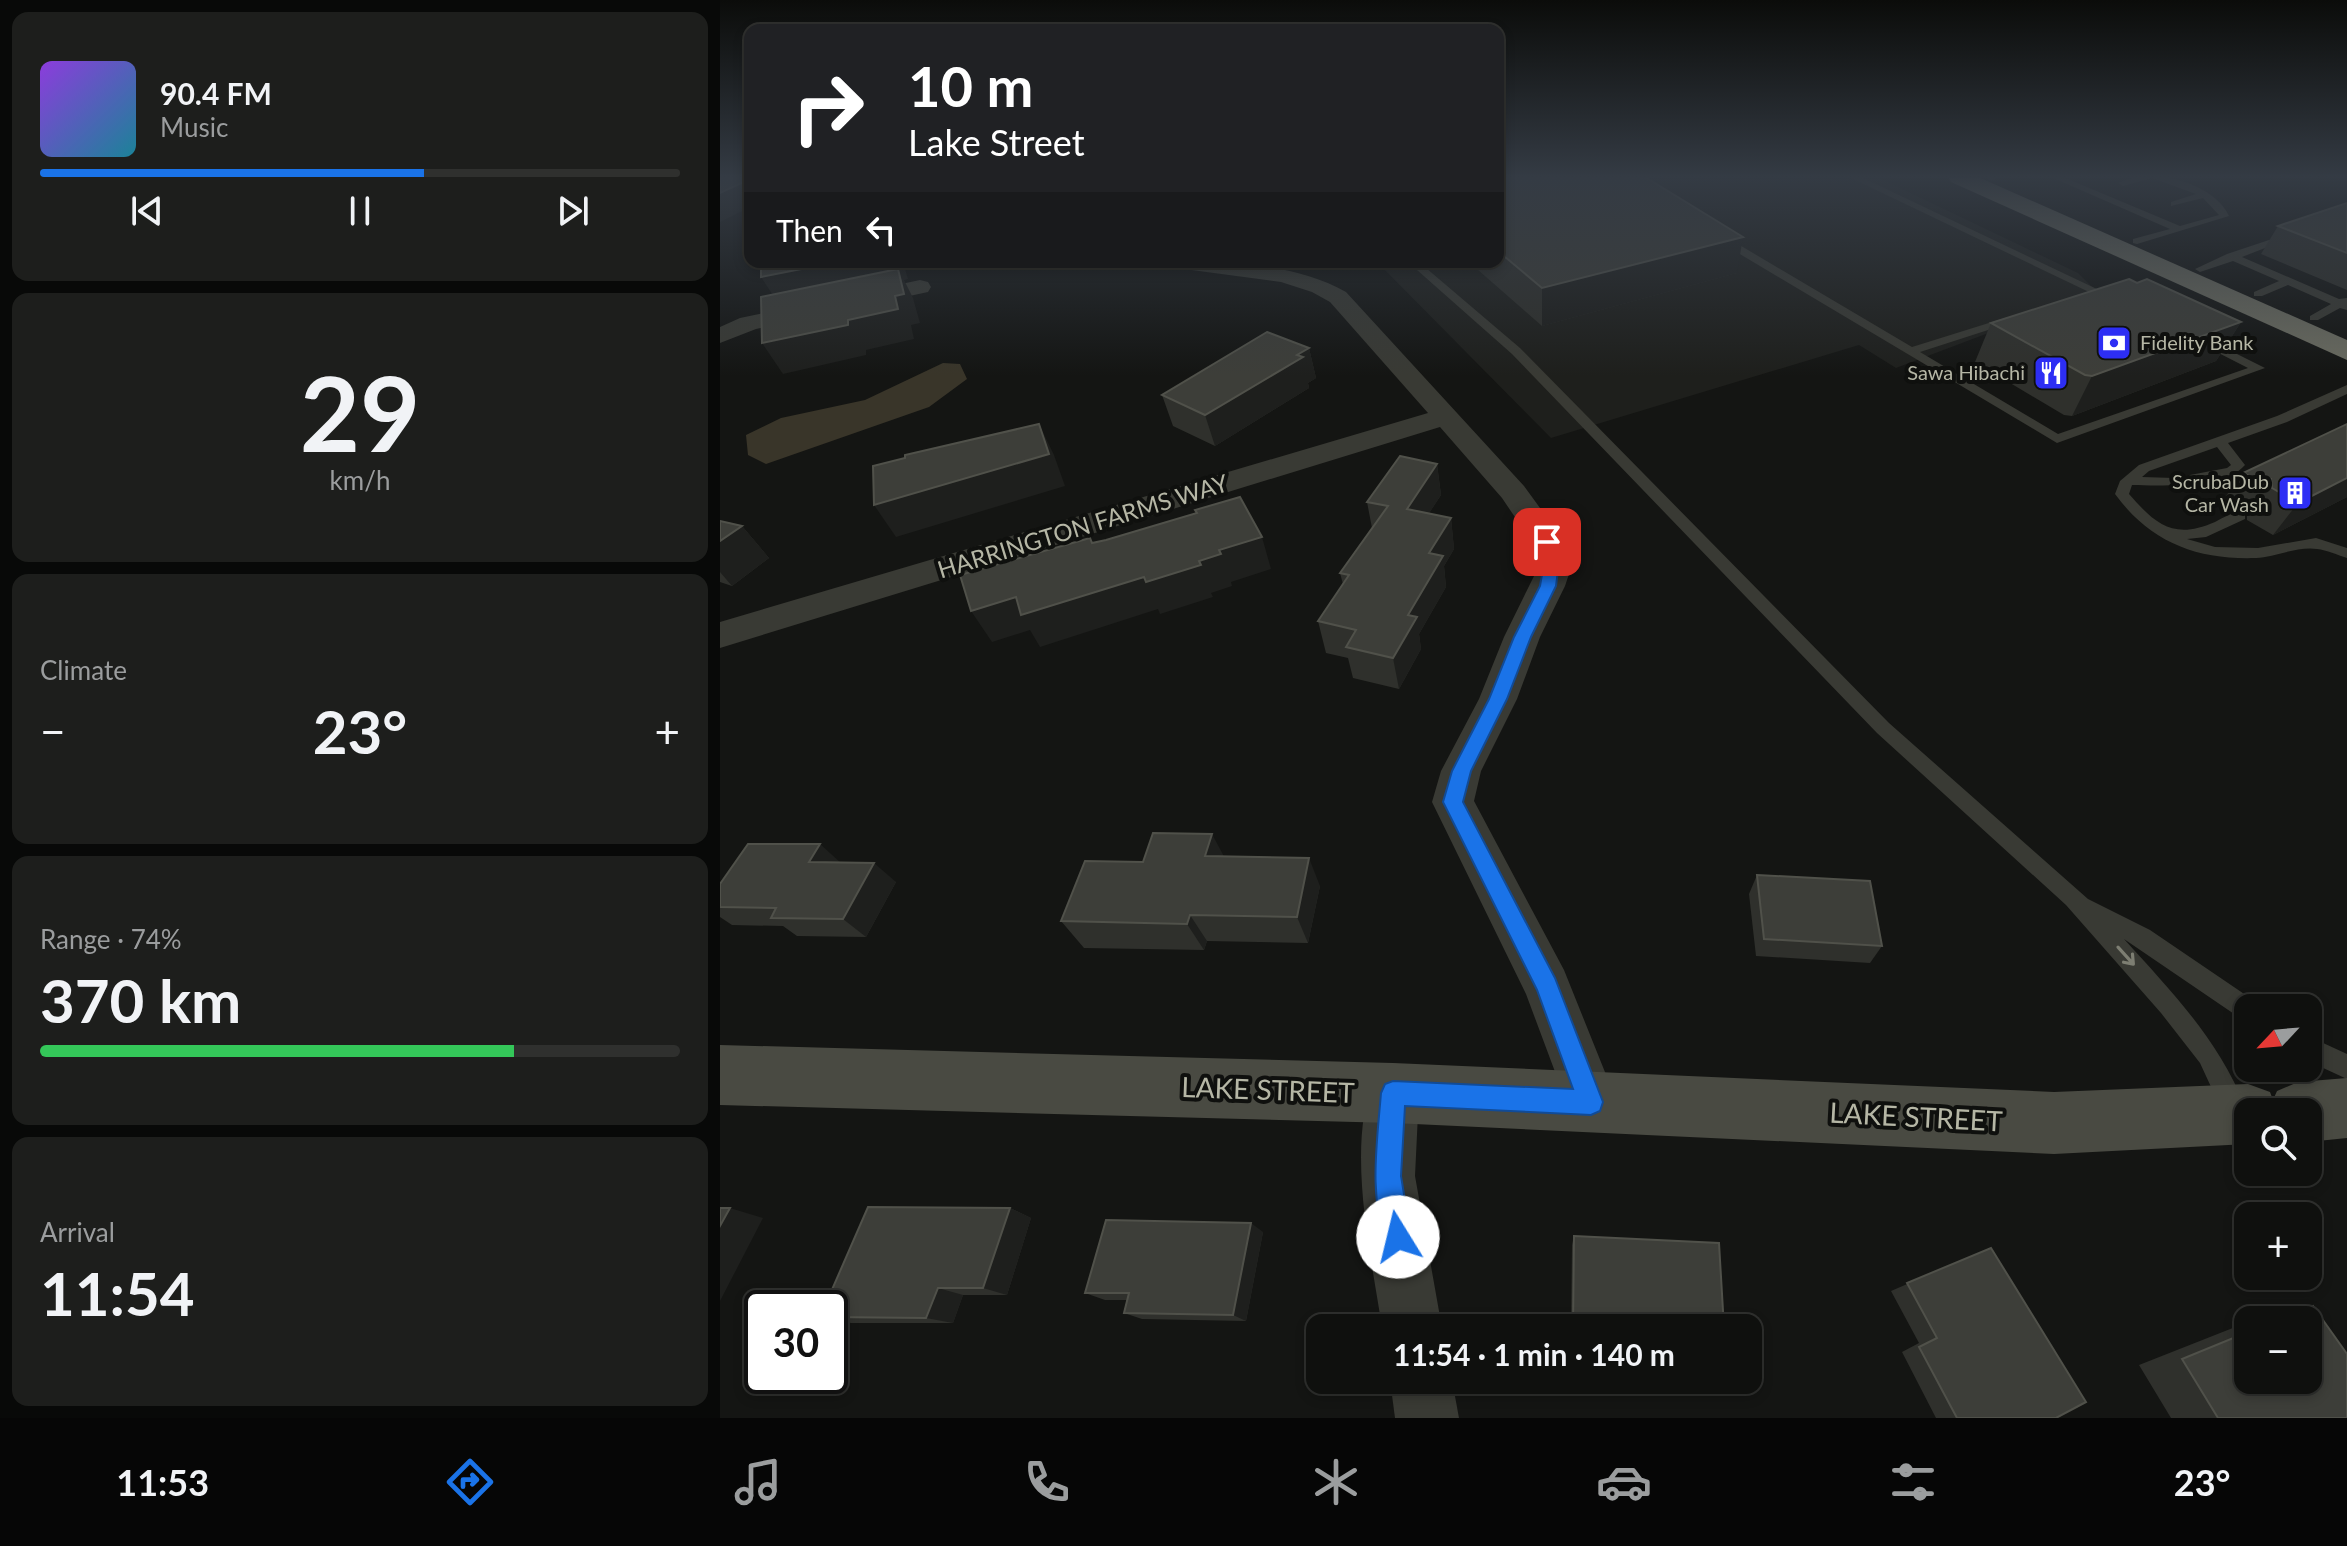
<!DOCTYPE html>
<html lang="en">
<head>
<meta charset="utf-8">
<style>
	:root { --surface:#0f100e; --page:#1d1e1c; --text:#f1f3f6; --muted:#9b9d9e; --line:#2f302e; --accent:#1a73e8 }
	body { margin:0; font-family:Lato,sans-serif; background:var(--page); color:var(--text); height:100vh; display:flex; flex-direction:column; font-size:30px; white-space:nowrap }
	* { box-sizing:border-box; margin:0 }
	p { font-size:26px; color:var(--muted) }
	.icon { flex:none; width:44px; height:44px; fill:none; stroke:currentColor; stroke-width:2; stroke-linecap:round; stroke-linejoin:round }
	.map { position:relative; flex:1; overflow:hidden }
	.details { display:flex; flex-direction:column; gap:12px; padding:12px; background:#080908; width:720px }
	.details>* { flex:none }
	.top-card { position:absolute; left:24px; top:24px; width:760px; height:244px; border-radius:16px; box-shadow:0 4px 12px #0003,0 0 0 2px var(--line); background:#202124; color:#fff; overflow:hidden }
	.needle { width:52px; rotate:244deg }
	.buttons { position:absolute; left:1514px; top:994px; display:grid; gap:16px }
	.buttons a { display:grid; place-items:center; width:88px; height:88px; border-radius:16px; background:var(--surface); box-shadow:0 4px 12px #0003,0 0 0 2px var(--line); font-size:40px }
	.speed { position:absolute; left:24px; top:1290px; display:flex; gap:16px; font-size:40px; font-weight:700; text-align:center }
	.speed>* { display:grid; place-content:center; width:104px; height:104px; border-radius:50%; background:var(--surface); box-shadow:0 4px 12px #0003,0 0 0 2px var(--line); line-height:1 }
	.speed .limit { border:4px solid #111; border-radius:12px; background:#fff; color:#111 }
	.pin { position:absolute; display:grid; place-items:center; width:68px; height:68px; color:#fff; margin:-34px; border-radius:16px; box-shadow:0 4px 12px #0006 }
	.me { position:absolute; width:88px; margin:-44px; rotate:351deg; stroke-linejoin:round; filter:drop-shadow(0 0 6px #0008) }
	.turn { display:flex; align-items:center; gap:28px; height:168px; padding:0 32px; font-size:36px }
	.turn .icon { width:104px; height:104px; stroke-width:2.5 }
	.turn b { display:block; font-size:56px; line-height:68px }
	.then { display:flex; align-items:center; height:76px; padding:0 32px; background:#0003; gap:16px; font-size:30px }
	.big { font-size:60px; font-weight:700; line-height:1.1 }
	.details .widget { flex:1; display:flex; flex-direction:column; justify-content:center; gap:12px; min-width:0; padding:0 28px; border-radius:16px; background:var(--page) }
	.details .dial { align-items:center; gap:0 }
	.dial b { font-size:104px; line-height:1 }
	.song { display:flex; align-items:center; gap:24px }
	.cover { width:96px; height:96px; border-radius:12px; background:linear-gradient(135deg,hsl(270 70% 55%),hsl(190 70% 35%)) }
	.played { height:8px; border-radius:4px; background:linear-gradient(90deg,var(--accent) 60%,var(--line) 60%) }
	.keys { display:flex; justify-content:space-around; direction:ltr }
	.heat { display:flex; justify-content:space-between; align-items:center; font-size:44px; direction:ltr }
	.charge { height:12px; border-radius:6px; background:linear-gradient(90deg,#34c759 74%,var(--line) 0) }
	.trip { position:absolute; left:586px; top:1314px; width:456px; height:80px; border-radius:16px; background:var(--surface); box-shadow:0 4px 12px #0003,0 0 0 2px var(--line); font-weight:700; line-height:80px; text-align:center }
	.dock { display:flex; height:128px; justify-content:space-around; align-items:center; background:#060606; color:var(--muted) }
	.dock .icon { width:56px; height:56px }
	.dock .active { color:var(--accent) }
	.dock b { font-size:36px; color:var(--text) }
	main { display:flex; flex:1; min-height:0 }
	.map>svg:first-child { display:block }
	.built { fill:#1e1f1c }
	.water { fill:#393529 }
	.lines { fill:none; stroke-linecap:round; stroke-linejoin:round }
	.lane { fill:#393a34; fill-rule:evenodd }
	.street { fill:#393a34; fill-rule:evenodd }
	.secondary { fill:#494a42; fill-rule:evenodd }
	.highway { fill:#6a6b60; fill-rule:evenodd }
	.wall { fill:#2f302c }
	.shaded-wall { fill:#1e1f1d }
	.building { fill:#3d3e39; stroke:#50514a; stroke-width:2 }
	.oneway { stroke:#7d7e72 }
	.route { fill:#1a73e8; stroke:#114b97; stroke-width:2 }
	.labels { text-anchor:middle; stroke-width:8; stroke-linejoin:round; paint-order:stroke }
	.far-poi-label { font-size:20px; fill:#b5b6a5; stroke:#0f100e; text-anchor:end }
	.street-label { font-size:24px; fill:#b5b6a5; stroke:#0f100e }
	.near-street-label { font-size:28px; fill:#b5b6a5; stroke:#0f100e }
</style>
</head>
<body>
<main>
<section class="details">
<div class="widget">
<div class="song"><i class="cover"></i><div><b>90.4 FM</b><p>Music</p></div></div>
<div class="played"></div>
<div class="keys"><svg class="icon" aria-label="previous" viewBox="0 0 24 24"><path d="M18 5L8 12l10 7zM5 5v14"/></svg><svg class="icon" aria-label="pause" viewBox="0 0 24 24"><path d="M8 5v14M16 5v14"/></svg><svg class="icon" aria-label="next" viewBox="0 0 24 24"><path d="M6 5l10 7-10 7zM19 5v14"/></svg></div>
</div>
<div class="widget dial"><b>29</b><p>km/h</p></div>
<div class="widget"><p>Climate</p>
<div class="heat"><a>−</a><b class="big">23°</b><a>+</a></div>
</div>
<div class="widget"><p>Range · 74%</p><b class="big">370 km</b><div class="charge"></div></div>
<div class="widget"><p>Arrival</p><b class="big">11:54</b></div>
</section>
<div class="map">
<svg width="1627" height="1418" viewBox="0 0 1627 1418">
	<rect width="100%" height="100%" fill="#141513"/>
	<polygon class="built" points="778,177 1157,177 1358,273 1377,292 1176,368 1139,345 831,438 657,262 778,262"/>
	<polygon class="water" points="223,363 240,364 247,379 209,407 46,464 28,455 26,435 61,418 145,400"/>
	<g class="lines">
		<g class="lane">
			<polygon points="1129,177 1141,177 1400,300 1390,302"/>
			<polygon points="1266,177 1280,177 1270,181"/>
			<path d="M1331,177H1343L1460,226L1499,215L1483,198L1451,206V202L1476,194L1432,178L1403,186L1398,183C1430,166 1494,182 1509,216L1417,244L1413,243V239L1450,229Z"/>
			<polygon points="1564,235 1573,237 1522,257 1619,299 1627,298 1627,310 1620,308 1598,320 1590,320 1590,316 1611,304 1568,285 1542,296 1534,296 1534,292 1559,281 1513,261 1480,272 1475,269 1507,254"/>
			<polygon points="998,237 1006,237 1192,347 1288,317 1296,317 1296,321 1200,352 1338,434 1528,368 1479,343 1479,339 1487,339 1545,368 1337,443 998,241"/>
			<path d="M688,262H699L800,348L1169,723L1368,899L1430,930L1536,1002L1539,1008H1528V1021L1520,1018L1404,939C1452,992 1498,1039 1525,1106L1522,1115L1513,1118L1504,1115L1480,1063L1441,1013L1346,905L1157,733L792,354Z"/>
			<path d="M1627,385V394L1567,422L1508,443L1525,465C1506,488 1440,486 1412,485L1409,494C1436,525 1454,540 1495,522C1505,517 1514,511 1525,513V519L1486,537L1467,539L1495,547L1538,548L1596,538L1627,548V558C1617,555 1607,550 1597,549C1578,546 1555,557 1536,558C1476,560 1430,542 1395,494L1400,481L1419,465L1557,416ZM1497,447L1511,465L1507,468L1454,478L1422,477L1429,471Z"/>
			<polygon points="1588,1036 1627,1054 1627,1079 1588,1061"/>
		</g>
		<g class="street">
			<path d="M446,262C507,262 572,262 626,292L804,486L839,534L846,553L849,574L845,586L820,637L797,699L761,771L754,801L844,970L897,1102L889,1120L871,1128L853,1120L806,994L712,802L721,771L759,699L784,637L815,574L814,553L807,535L782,498L720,427L0,648V622L708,413L610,302L592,292L561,282L449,267Z"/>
			<polygon points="200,280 208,282 211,287 208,292 36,329 0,343 0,327 20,318"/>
			<path d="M673,1067L691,1075L699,1093L695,1176L722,1328H662C651,1253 625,1146 655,1075Z"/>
			<polygon points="670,1380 732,1380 739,1418 675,1418"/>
		</g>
		<polygon class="secondary" points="0,1045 673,1063 1334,1092 1528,1084 1550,1092 1553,1100 1557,1091 1578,1082 1627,1078 1627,1138 1588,1142 1588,1112 1528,1112 1528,1144 1334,1154 673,1123 0,1105"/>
		<polygon class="highway" points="1228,177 1258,177 1627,340 1627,360 1231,182"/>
	</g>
	<g class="wall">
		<polygon points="778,177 1017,273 822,326 749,262 778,262"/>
		<polygon points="1627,203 1627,290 1541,254 1558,226"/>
		<polygon points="1521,322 1496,361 1352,416 1344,415 1255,362 1271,323"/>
		<polygon points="589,348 596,378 588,383 589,388 495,446 453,426 442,395"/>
		<polygon points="1627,424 1627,497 1553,535 1527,520 1527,511 1511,511 1500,504 1523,473"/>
		<polygon points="717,464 721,495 709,513 731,518 734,549 724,566 726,587 699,634 701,649 679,689 633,678 628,658 606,653 598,621 623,584 620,573 652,528 647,502"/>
		<polygon points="0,521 22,526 49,558 12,586 0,582"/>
		<polygon points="504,857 600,886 588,943 487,941 484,950 364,948 341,921 423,862"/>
		<polygon points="120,862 176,882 146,937 77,936 63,926 12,925 0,917 0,884"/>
		<polygon points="1037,875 1162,946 1150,963 1036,956 1029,894"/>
		<polygon points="290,1208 311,1218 287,1295 243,1295 233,1323 131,1323 110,1319 110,1308"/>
		<polygon points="543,1232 526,1321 422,1319 404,1313 407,1300 385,1300 365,1293"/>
		<polygon points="854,1236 1004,1328 851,1328 852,1245"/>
		<polygon points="1271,1248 1336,1418 1216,1418 1182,1352 1199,1343 1171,1291"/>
		<polygon points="1593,1306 1627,1418 1451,1418 1419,1365 1528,1322 1528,1380 1588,1320 1532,1320 1544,1316"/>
	</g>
	<g class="shaded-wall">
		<polygon points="30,179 30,207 0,222 0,193"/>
		<polygon points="1023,237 1017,273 822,326 822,288"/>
		<polygon points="117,262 183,262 188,279 184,280 193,298 200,323 191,325 194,339 146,350 146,355 63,374 42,343 128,320 175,296 60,306 41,277"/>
		<polygon points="1521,322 1496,361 1352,416 1372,376"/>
		<polygon points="589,348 596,378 588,383 589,388 495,446 485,415"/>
		<polygon points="319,424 334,455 345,486 176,537 154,505"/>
		<polygon points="717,464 721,495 691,541 687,509"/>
		<polygon points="1627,478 1627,497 1553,535 1578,503"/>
		<polygon points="731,518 734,549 724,566 726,587 699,634 701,649 679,689 673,658 709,553"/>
		<polygon points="22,526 49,558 12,586 0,572 0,541"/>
		<polygon points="542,537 551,569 511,582 512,586 491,593 493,597 440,614 438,609 320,647 310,630 272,642 251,611 296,597 424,577 479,561 499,550"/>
		<polygon points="492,834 507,862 485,856"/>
		<polygon points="100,844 122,864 89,862"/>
		<polygon points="589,858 600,886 588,943 577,917"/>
		<polygon points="154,863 176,882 146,937 123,919"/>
		<polygon points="470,915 487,941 484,950 467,924"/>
		<polygon points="10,1208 43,1218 0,1301 0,1226"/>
		<polygon points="290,1208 311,1218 287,1295 263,1288"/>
		<polygon points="531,1223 543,1232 526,1321 513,1315"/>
		<polygon points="218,1288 243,1295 233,1323 206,1318"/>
	</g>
	<g class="building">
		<polygon points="0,177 30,177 30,179 0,193"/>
		<polygon points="778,177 925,177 1023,237 822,288 778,251"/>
		<polygon points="1627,203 1627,253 1558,226"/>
		<polygon points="41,262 117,262 41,277"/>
		<polygon points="178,269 184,294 175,296 178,309 128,320 128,325 42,343 41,297"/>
		<polygon points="1409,279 1417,283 1427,279 1521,322 1372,376 1365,375 1271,323"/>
		<polygon points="547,332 589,348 577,355 583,357 485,415 442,395"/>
		<polygon points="319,424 329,454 154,505 153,466 185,458 185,455"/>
		<polygon points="1627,424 1627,478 1578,503 1552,488 1551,479 1535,479 1523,473"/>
		<polygon points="680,456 717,464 687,509 731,518 709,553 723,556 688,615 697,617 673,658 626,647 636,630 598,621 629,575 620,573 668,506 647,502"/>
		<polygon points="520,497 542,537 499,550 501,554 479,561 481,565 426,582 424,577 301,615 296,597 251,611 240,575 370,538 372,543 386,540 477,513 475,510"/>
		<polygon points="0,521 22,526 0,541"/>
		<polygon points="433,833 492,834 485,856 589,858 577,917 470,915 467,924 341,921 365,861 423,862"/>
		<polygon points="28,844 100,844 89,862 154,863 123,919 51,918 56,908 0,907 0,884"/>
		<polygon points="1037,875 1150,881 1162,946 1044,939"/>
		<polygon points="148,1207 290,1208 263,1288 218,1288 206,1318 110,1317 110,1308 104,1308"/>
		<polygon points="0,1208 10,1208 0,1226"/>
		<polygon points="386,1220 531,1223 513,1315 404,1313 409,1293 365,1293"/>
		<polygon points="854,1236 999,1243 1004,1328 853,1328"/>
		<polygon points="1271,1248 1366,1402 1336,1418 1237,1418 1199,1347 1217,1338 1187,1283"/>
		<polygon points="1593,1306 1627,1354 1627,1418 1498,1418 1462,1359 1528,1332 1528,1380 1588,1380 1588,1320 1559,1320"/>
	</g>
	<defs><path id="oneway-shaft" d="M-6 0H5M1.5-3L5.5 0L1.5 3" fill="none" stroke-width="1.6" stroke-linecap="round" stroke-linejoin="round" transform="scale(2)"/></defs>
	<use class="oneway" href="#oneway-shaft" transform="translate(1406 956) rotate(48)"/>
	<linearGradient id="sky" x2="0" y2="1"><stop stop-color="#0b0c0a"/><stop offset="0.47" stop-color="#343b44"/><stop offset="1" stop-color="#343b44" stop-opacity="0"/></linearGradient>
	<rect width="1627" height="376" fill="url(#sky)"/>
	<path class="route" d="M827,537L834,542L839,563L836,586L811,637L787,699L751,771L743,802L835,978L883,1102L880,1111L871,1115L685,1106L681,1176L691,1237L687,1247L678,1251L668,1247C648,1199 657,1143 661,1093L665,1084L673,1081L853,1089L817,990L723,802L732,771L769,699L794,637L820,586L824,563L819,542Z"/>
	<defs>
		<symbol id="bank-square" viewBox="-11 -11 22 22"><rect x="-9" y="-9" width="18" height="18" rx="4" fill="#2d2ef4" stroke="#0f100e"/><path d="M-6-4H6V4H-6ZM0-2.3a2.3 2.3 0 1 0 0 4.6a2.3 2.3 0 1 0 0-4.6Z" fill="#fff"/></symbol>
		<symbol id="restaurant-square" viewBox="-11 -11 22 22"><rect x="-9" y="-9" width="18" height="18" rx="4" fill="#2d2ef4" stroke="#0f100e"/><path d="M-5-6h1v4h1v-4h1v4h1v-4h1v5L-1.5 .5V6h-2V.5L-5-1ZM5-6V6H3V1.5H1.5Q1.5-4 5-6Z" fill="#fff"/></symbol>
		<symbol id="building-square" viewBox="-11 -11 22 22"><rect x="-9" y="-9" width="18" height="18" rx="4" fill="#2d2ef4" stroke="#0f100e"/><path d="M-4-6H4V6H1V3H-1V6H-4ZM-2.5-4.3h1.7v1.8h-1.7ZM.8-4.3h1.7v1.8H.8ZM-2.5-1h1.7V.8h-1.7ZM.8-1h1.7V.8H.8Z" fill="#fff"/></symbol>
	</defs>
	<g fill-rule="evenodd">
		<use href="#bank-square" x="1374" y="323" width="40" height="40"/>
		<use href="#restaurant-square" x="1311" y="353" width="40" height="40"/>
		<use href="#building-square" x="1555" y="473" width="40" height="40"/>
	</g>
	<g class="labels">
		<g class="far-poi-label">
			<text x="1420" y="350" text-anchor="start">Fidelity Bank</text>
			<text x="1305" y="380">Sawa Hibachi</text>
			<text x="1549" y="489">ScrubaDub<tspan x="1549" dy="23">Car Wash</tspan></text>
		</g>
		<g class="street-label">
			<text transform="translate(363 527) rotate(-17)" y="8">HARRINGTON FARMS WAY</text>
		</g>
		<g class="near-street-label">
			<text transform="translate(548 1090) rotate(2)" y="10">LAKE STREET</text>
			<text transform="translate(1196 1117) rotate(3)" y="10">LAKE STREET</text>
		</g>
	</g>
</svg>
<div class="buttons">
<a><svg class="needle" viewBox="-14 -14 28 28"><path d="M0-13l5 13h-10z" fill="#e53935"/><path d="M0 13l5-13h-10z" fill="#9b9d9e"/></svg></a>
<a><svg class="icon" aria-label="search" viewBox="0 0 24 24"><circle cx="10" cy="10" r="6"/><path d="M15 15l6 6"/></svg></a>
<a>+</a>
<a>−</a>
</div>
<div class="speed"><div class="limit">30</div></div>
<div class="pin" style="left:827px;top:542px;background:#d93025"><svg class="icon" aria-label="arrive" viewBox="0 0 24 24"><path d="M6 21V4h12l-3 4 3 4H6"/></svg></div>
<svg class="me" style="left:678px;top:1237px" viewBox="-20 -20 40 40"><circle r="19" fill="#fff"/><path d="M0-13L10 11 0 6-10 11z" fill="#1a73e8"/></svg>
<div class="trip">11:54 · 1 min · 140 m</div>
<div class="top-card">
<div class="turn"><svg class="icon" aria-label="right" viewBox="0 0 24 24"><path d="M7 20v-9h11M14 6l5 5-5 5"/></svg><div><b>10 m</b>Lake Street</div></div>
<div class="then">Then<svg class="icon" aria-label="left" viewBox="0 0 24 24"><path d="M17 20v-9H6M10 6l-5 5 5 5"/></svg></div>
</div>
</div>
</main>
<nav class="dock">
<b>11:53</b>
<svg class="icon active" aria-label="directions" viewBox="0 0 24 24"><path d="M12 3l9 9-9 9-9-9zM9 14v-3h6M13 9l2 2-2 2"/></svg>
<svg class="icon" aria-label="music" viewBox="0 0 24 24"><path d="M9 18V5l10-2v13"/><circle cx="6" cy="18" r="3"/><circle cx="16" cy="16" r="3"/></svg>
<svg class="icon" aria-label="phone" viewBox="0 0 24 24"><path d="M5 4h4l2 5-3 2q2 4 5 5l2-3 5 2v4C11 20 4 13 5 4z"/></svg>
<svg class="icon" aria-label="climate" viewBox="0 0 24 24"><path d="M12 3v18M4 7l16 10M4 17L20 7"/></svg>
<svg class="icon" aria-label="car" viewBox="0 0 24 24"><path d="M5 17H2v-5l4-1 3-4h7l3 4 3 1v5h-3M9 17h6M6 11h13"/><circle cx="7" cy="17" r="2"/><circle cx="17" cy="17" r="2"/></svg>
<svg class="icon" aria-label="filters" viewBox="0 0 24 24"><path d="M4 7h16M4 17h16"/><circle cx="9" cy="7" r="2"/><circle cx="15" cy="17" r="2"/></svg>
<b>23°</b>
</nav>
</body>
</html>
